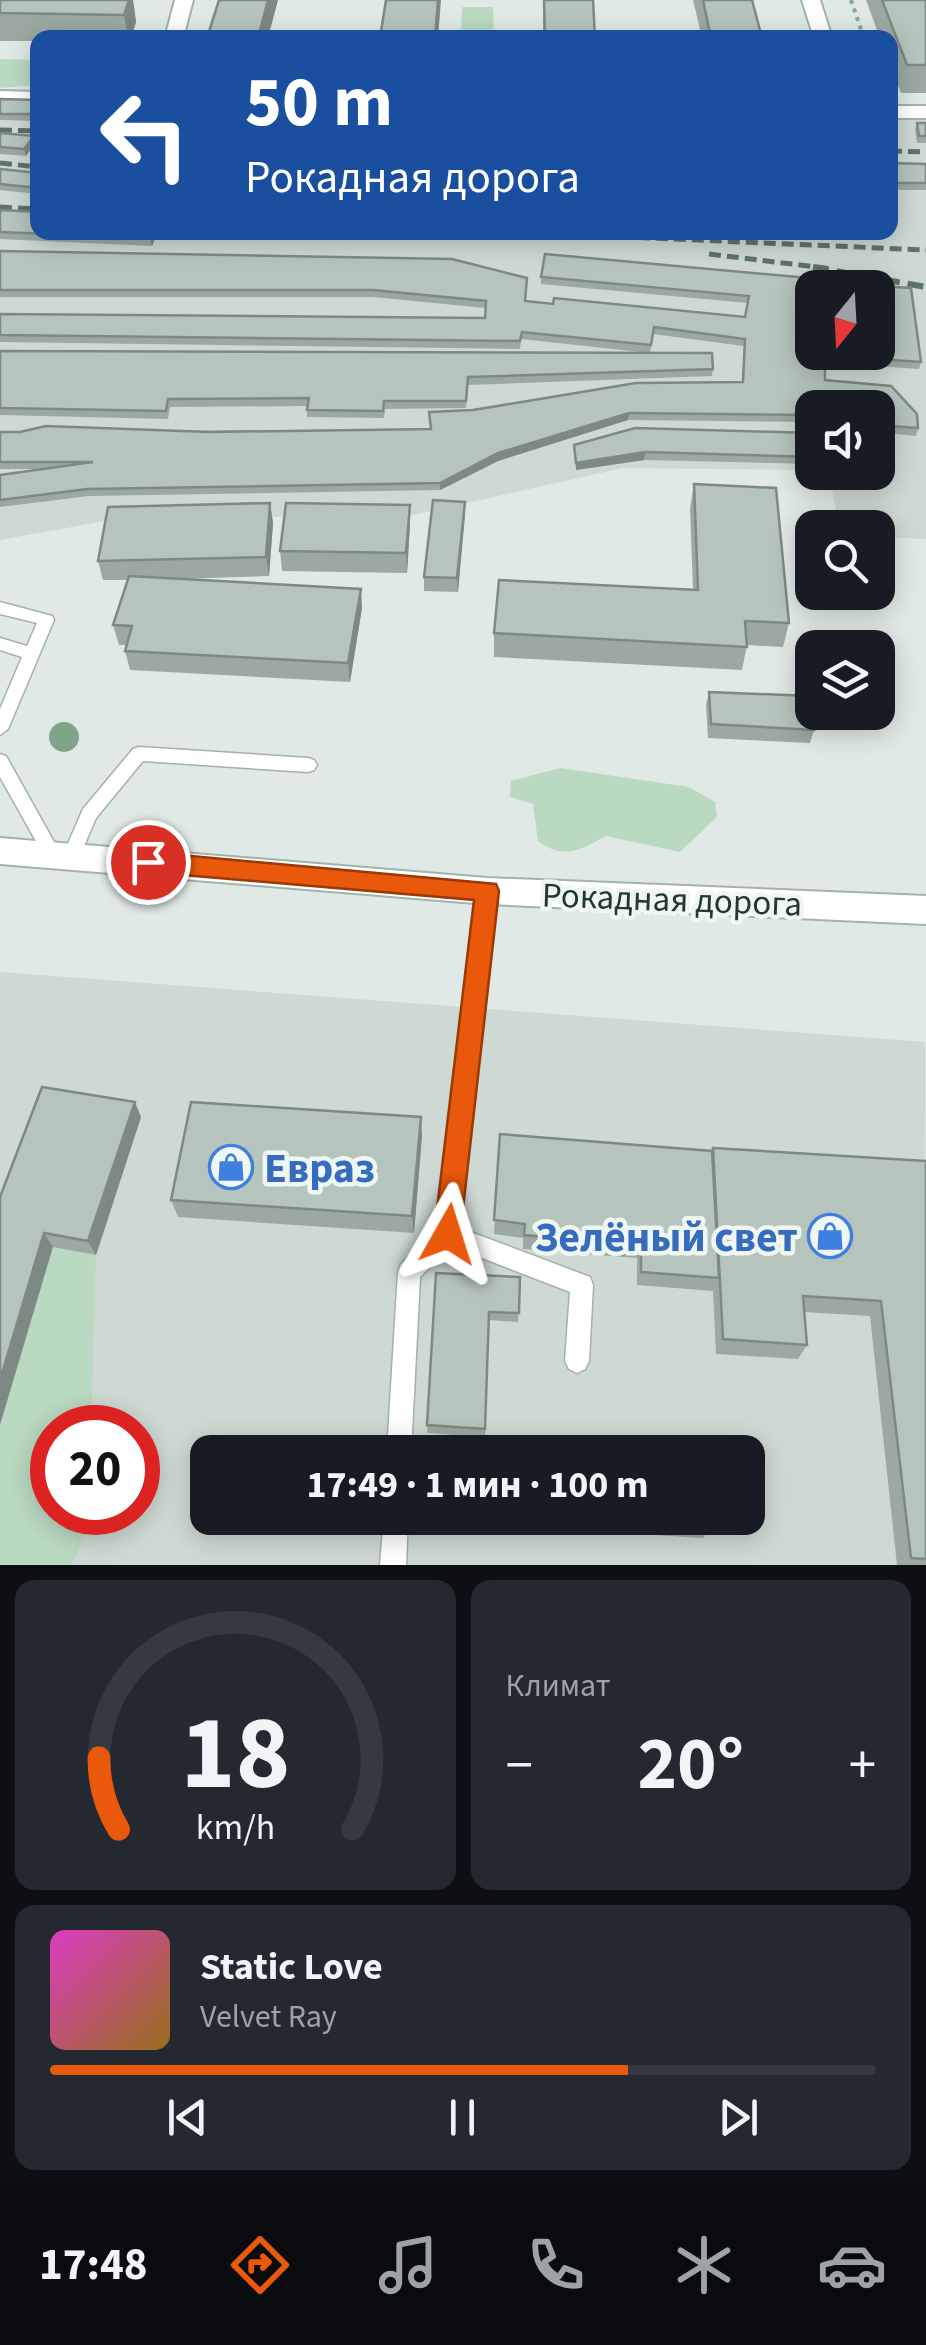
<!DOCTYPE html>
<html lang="ru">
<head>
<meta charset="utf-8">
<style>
	:root { --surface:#171b24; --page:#242831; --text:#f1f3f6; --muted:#9ea1a6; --line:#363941; --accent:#ea580c }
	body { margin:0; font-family:"Source Sans 3",sans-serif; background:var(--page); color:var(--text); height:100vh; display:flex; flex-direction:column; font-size:38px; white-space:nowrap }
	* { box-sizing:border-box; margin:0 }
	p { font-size:32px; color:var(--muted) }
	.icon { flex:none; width:55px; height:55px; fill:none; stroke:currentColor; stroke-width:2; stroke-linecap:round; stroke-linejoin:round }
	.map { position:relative; height:1565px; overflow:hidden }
	.details { display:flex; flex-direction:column; gap:15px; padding:15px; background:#0d0f14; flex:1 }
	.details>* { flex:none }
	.guide { position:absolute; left:30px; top:30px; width:868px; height:210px; border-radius:20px; box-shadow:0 5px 25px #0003; background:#1a4fa0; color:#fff; overflow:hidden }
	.needle { width:65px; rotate:198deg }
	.buttons { position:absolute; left:795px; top:270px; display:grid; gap:20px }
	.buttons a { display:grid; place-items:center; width:100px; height:100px; border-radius:20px; background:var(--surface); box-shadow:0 5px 25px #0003; font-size:50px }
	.speed { position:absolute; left:30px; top:1405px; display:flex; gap:20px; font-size:50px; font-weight:700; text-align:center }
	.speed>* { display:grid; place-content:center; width:130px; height:130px; border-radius:50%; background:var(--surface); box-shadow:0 5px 25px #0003; line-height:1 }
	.speed .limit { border:15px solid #d22; background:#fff; color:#111 }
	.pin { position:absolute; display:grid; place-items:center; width:85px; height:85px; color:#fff; margin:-42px; border:5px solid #fff; border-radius:50%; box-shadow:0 2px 10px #0007 }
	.me { position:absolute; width:110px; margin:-55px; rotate:6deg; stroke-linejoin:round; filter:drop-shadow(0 0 8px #0008) }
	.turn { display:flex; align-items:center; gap:35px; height:210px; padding:0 50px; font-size:45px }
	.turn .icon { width:130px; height:130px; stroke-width:2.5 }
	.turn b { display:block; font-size:70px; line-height:85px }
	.big { font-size:75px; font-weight:700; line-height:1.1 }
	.details .card { flex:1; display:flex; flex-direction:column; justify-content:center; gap:15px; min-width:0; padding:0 35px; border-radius:20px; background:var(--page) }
	.details .dial { align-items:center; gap:0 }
	.dial svg { height:260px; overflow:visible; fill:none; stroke:var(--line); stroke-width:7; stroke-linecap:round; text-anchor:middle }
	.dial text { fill:var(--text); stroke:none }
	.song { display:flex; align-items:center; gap:30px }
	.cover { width:120px; height:120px; border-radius:15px; background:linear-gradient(135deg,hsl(310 70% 55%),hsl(40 70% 35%)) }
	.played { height:10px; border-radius:5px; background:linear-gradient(90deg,var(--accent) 70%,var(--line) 70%) }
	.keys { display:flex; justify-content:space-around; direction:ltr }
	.heat { display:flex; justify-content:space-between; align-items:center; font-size:55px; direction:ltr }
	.details .tiles { flex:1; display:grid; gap:15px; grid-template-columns:1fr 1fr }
	.card:last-child { grid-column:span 2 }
	.trip { position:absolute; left:190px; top:1435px; width:575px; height:100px; border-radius:20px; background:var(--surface); box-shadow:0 5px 25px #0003; font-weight:700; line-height:100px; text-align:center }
	.dock { display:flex; height:160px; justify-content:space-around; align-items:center; background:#090b0e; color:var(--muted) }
	.dock .icon { width:70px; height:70px }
	.dock .selected { color:var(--accent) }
	.dock b { font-size:45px; color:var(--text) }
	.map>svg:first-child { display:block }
	.built { fill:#ced9d3; fill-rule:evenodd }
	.green { fill:#bad9c1 }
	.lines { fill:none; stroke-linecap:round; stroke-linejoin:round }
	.service-casing { stroke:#a3b0ab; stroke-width:3 }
	.minor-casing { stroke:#a3b0ab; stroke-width:4 }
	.secondary-casing { stroke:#a0b4ac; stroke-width:4 }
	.path { stroke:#82ab9c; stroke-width:4; stroke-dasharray:4 5; stroke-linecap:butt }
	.service { fill:#fff; fill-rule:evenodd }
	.minor { fill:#fff; fill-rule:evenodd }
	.secondary { fill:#fff; fill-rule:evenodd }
	.rail-far1 { stroke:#5c746c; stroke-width:5; stroke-dasharray:12 6; stroke-linecap:butt }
	.rail { stroke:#5c746c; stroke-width:6; stroke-dasharray:16 8; stroke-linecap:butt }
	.tree { fill:#7fa48c }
	.wall { fill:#9ca9a3 }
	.shaded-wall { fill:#7f8984 }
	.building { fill:#b5c4bd; stroke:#7f8984; stroke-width:2.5 }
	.route { fill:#ea580c; stroke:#983908; stroke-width:2.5 }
	.labels { text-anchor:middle; stroke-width:9; stroke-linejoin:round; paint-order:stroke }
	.street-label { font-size:35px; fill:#223831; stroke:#f0f6f3 }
	.near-shop-label { font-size:42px; font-weight:bold; fill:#366cbe; stroke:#f0f6f3; text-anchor:start }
</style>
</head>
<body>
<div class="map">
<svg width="926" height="1565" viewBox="0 0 926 1565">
	<rect width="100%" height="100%" fill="#e0e9e5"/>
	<g class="built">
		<path d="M0,100H37L38,232H890V117L926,118V539L878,537V528L840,527L828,473L878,472V408H812V470L623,468L409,516L121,518L0,540ZM812,288H878V352H812Z"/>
		<path d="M0,972L925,1042L926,1565H0ZM52,1428H138V1512H52ZM208,1452H748V1518H208Z"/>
	</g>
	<g class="green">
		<polygon points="462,7 493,7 494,37 461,37"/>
		<polygon points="0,59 37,60 37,85 0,88"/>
		<path d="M560,768L689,787L715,802L717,817L680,852L606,836C582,850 562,860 538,841L533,804L510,797L511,781Z"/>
		<polygon points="53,1247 96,1255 91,1427 52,1428 52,1512 96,1515 71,1565 0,1565 0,1425"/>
	</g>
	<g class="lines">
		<defs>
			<g id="service">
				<polygon points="0,602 52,616 54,620 8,729 0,735 0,709 22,657 0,650 0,638 27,646 37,623 0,614"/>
				<polygon points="139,747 308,758 314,760 317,765 314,770 308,772 143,761 96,818 78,860 66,860 63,855 83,809 133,749"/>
				<polygon points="0,754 6,756 58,849 61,854 58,859 46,859 0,777"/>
				<polygon points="487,883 494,886 496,891 460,1228 590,1277 593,1285 589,1361 585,1369 577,1373 569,1369 565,1361 570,1292 451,1246 420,1277 411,1452 387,1452 398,1272 401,1264 438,1229 478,891 480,886"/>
				<polygon points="384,1518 408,1518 406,1565 380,1565"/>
			</g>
			<g id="minor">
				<polygon points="175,0 193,0 183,38 165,38"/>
				<polygon points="802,0 820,0 832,38 814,38"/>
				<polygon points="0,91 38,92 38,104 0,103"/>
				<rect x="890" y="106" width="36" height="12"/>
			</g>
			<polygon id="secondary" points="0,838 487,878 926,896 926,924 487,904 0,864"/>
		</defs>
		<use href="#service" class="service-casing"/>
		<use href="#minor" class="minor-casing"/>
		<use href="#secondary" class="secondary-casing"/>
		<polyline class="path" points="851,0 864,38"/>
		<use href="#service" class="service"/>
		<use href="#minor" class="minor"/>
		<use href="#secondary" class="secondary"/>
		<g class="rail-far1">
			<polyline points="0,130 38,131"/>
			<polyline points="890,151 926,152"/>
			<polyline points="0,163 38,167"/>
			<polyline points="0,207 38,209"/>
			<polyline points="512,232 926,250"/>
			<polyline points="709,254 833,269"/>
		</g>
		<polyline class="rail" points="813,267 926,287"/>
	</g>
	<circle class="tree" cx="64" cy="737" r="15"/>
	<g class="wall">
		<polygon points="0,0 133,0 136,22 131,38 38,38 38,41 0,41"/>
		<polygon points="543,0 593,0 595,38 543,38"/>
		<polygon points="693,0 752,0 762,38 702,38"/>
		<polygon points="866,0 926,0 926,93 901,93 890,65 890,38 880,38"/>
		<polygon points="0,99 38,100 38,121 0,120"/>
		<polygon points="917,123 926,123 926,143 917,143 915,130"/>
		<polygon points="0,133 35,143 26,156 0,154"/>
		<polygon points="890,163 926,164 926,190 892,190 890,184"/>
		<polygon points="0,169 38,173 38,194 0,190"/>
		<polygon points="0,210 38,232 158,232 152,246 0,239"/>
		<polygon points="0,251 553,304 745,317 748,303 541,284 541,277 812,288 812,303 811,303 810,352 825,380 918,428 916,436 878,432 878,408 812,408 812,422 628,420 498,461 440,490 89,496 0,507 0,475 43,469 0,469 0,432 431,429 473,410 742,382 744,346 653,334 650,353 521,339 520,349 0,342 0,314 485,318 485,308 373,297 0,297"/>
		<polygon points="842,284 911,288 921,362 919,369 846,364 845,352 878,352 878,288 841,288"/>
		<polygon points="0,351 713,369 712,376 468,385 466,408 385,409 384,418 307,417 307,406 170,407 168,419 0,415"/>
		<polygon points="812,433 812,464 644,460 576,470 574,445"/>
		<polygon points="838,472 866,472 865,478 840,478"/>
		<polygon points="694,484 789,623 783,647 747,645 742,670 494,657 494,633 693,590 690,508"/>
		<polygon points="465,502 458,592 424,591 424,577"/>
		<polygon points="270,503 273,523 269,576 178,579 362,608 350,682 130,670 125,651 126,645 119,645 113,625 128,580 103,580 98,561"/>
		<polygon points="410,524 407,573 282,571 280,551"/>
		<polygon points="709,692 814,730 810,743 708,738 706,705"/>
		<polygon points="141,1117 96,1255 53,1247 0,1197"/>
		<polygon points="500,1134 712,1151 713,1148 926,1161 926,1565 897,1565 870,1316 804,1312 807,1345 798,1359 716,1354 713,1291 637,1285 637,1258 523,1249 523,1238 494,1234"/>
		<polygon points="422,1136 414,1233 178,1217 171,1200"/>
		<polygon points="436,1273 520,1277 518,1322 489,1320 485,1437 427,1433"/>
		<polygon points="539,1518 707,1518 707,1532 703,1538 538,1528"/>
	</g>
	<g class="shaded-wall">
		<polygon points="129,0 133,0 136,22 131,38 128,38 124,15"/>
		<polygon points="268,0 278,0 268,38 258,38"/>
		<polygon points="438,0 441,0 438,38 435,38"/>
		<polygon points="34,136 35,143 26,156 24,149"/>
		<polygon points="153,232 158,232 152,246 150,238"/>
		<polygon points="629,413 628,420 498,461 440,490 440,483 498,453"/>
		<polygon points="645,452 644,460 576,470 576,463"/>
		<polygon points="465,502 465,516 458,592 457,578"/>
		<polygon points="270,503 273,523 269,576 266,557"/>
		<polygon points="410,505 410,524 407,573 406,553"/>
		<polygon points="361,589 362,608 350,682 348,663"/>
		<polygon points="135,1102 141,1117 96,1255 88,1241"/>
		<polygon points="421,1117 422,1136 414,1233 412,1216"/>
		<polygon points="44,1233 53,1247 0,1425 0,1380"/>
	</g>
	<g class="building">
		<polygon points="0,0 129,0 124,15 0,13"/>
		<polygon points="219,0 268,0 258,38 207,38"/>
		<polygon points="386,0 438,0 435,38 380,38"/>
		<polygon points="544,0 593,0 595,38 545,38"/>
		<polygon points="703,0 752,0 762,38 711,38"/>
		<polygon points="882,0 926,0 926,65 907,65"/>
		<polygon points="0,99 38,100 38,114 0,114"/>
		<polygon points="917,123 926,123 926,136 919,136"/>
		<polygon points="0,133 34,136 24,149 0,147"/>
		<polygon points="890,163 926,164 926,183 894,183 890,171"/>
		<polygon points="0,169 38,173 38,188 0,184"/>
		<polygon points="0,210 38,212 38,232 153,232 150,238 0,232"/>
		<polygon points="0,251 452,259 527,278 525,301 553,304 554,298 745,317 749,296 541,277 545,254 831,280 830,288 812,288 812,296 811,296 810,352 825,353 825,380 891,386 917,414 918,428 878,425 878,408 812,408 812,415 629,413 498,453 440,483 87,489 0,500 0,475 93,462 0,462 0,432 20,432 46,426 209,432 431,429 429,412 473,410 636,383 743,382 745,339 654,327 651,345 522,332 520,341 0,335 0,314 485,318 486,301 373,290 0,290"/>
		<polygon points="842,284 911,288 921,362 848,357 848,352 878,352 878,288 842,288"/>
		<polygon points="0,351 712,353 713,369 468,377 466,401 384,401 383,411 307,410 309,398 168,399 166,411 0,408"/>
		<polygon points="635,428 812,433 812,457 645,452 576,463 574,445"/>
		<polygon points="694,484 776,488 789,623 745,621 747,647 494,633 499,580 698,590"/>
		<polygon points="433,500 465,502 457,578 424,577"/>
		<polygon points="270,503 266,557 98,561 108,507"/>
		<polygon points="286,503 410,505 406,553 280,551"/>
		<polygon points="129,576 361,589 348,663 125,651 132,626 113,625"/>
		<polygon points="824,634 864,636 866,648 825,648"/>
		<polygon points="709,692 810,696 814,730 711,724"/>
		<polygon points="42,1087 135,1102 88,1241 44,1233 0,1380 0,1197"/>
		<polygon points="191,1102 421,1117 412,1216 171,1200"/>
		<polygon points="500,1134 712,1151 719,1278 641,1272 641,1245 524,1235 525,1224 494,1220"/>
		<polygon points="713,1148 926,1161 926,1559 911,1558 881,1301 803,1296 807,1345 723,1339"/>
		<polygon points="436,1273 520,1277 519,1313 489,1312 485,1429 427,1425"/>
		<polygon points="541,1449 615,1452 541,1452"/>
		<polygon points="540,1518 707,1518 707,1532 540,1521"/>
	</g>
	<polygon class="route" points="148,852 496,884 499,891 459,1244 448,1248 438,1244 434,1234 474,900 148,872 136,862"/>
	<defs>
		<symbol id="shop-ring" viewBox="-11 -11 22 22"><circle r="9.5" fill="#f0f6f3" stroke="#3f7fe0" stroke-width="1.5"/><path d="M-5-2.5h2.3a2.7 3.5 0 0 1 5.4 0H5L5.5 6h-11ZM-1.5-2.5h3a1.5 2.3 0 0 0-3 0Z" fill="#3f7fe0"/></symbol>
	</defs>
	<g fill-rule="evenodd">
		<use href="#shop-ring" x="206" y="1142" width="50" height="50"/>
		<use href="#shop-ring" x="805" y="1211" width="50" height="50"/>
	</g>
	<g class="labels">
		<g class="street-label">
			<text transform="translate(672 899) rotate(2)" y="12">Рокадная дорога</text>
		</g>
		<g class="near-shop-label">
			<text x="264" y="1182">Евраз</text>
			<text x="798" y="1251" text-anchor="end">Зелёный свет</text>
		</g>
	</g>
</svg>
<div class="buttons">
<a><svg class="needle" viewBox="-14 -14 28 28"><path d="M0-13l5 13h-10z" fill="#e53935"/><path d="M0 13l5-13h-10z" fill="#9ea1a6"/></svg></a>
<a><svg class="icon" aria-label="sound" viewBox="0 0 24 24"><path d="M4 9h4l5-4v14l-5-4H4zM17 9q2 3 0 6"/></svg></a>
<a><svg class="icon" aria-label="search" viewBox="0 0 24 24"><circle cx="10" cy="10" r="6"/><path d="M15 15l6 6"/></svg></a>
<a><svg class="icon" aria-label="layers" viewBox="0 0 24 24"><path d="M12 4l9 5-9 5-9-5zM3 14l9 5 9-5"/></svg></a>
</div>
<div class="speed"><div class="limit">20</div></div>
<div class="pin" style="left:148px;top:862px;background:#d93025"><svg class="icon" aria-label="arrive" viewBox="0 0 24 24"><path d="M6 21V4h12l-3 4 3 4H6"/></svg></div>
<svg class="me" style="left:448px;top:1234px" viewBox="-20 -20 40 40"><path d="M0-17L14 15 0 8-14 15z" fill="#ea580c" stroke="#fff" stroke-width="4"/></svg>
<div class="trip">17:49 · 1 мин · 100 m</div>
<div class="guide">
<div class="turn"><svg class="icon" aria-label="left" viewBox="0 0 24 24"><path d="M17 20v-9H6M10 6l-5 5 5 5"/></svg><div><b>50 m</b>Рокадная дорога</div></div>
</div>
</div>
<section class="details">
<div class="tiles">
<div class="card dial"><svg viewBox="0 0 100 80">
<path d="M14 69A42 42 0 1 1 86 69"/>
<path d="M14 69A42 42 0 0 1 8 47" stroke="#ea580c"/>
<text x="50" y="56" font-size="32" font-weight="700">18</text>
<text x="50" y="72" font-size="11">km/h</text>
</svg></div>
<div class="card"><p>Климат</p>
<div class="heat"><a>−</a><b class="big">20°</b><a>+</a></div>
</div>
<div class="card">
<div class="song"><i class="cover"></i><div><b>Static Love</b><p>Velvet Ray</p></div></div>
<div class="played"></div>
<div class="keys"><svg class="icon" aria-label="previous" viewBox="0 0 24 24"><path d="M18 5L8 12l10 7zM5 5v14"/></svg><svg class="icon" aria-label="pause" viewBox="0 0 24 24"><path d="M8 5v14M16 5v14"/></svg><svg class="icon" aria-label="next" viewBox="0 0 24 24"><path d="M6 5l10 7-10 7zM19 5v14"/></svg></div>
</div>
</div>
</section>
<nav class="dock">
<b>17:48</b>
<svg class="icon selected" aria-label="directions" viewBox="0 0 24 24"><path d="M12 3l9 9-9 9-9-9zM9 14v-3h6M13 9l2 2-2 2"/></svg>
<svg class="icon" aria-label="music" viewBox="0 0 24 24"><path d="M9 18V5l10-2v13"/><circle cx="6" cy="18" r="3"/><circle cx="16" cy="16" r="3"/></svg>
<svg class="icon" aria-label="phone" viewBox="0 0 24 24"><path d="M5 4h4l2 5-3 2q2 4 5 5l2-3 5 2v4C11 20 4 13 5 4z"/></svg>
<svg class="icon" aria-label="climate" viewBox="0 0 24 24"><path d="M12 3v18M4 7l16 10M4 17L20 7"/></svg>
<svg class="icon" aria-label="car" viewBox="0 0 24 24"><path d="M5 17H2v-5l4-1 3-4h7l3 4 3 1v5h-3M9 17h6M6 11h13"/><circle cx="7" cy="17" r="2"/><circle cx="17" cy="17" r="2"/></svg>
</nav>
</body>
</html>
